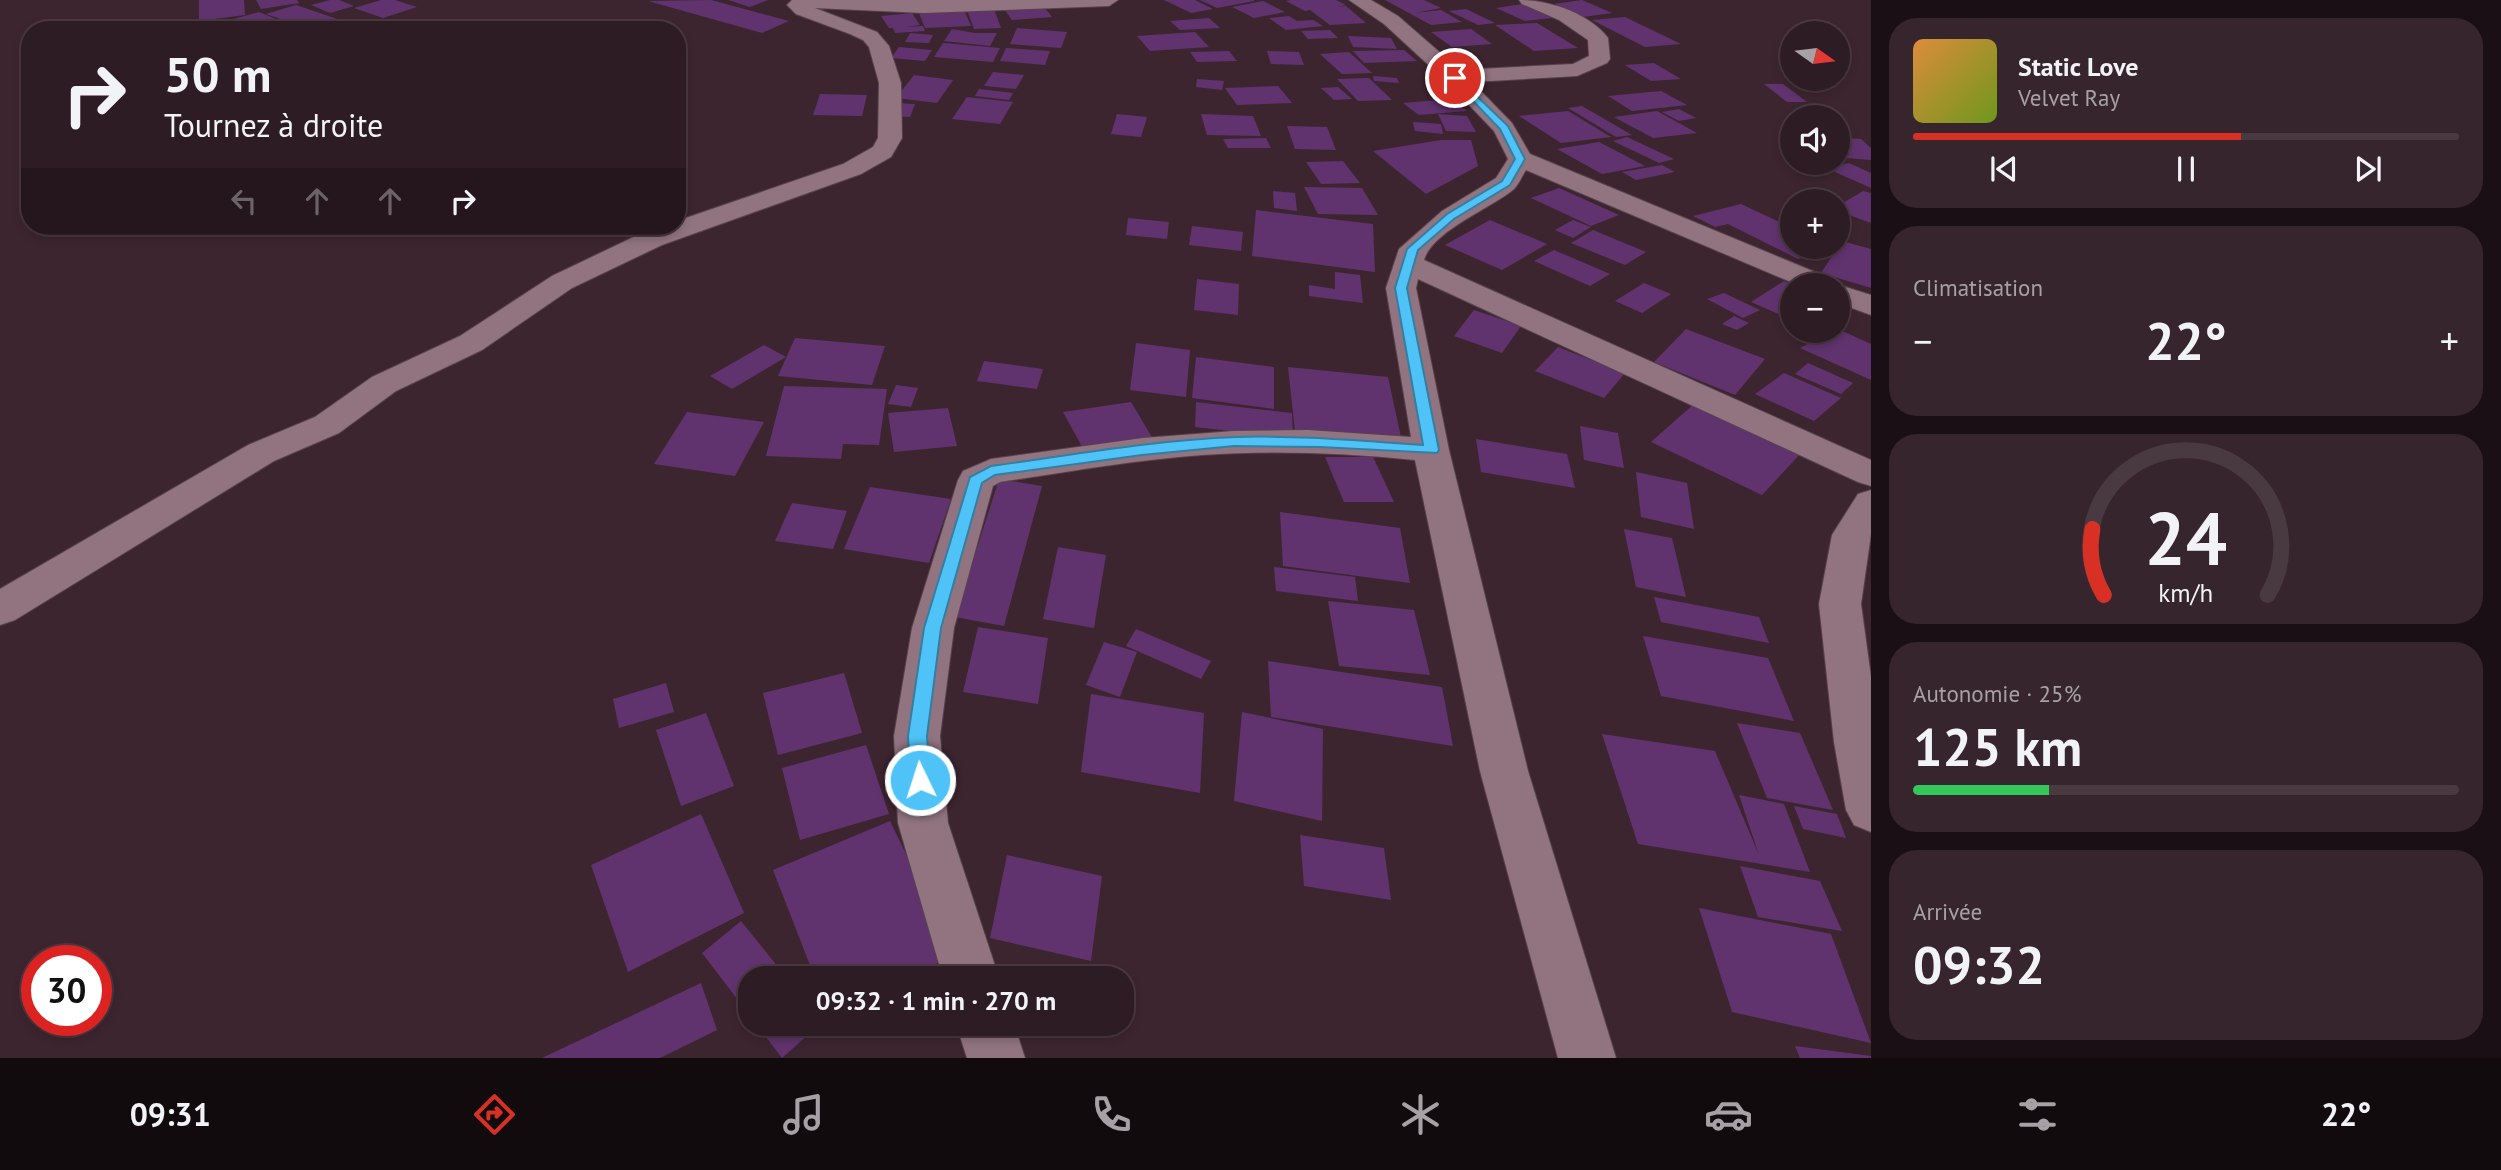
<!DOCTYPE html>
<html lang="fr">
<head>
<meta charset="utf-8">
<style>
	:root { --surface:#2e1c24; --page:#36252c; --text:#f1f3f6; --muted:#a7a1a6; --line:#493a41; --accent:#d93025 }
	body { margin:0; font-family:"PT Sans",sans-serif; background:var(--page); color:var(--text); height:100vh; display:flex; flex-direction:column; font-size:26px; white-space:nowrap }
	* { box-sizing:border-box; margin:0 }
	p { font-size:23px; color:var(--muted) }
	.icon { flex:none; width:38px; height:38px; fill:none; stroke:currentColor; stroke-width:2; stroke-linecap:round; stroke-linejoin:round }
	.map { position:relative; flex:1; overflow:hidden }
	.side { display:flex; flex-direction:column; gap:18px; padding:18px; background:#190f14; width:630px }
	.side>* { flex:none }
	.guide { position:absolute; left:21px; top:21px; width:665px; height:214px; border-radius:28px; box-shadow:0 4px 10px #0003,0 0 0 2px var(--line); background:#2e1c24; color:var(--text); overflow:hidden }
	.needle { width:46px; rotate:104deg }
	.buttons { position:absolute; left:1780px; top:21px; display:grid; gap:14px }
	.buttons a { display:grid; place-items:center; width:70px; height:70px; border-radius:50%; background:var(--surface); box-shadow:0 4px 10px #0003,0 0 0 2px var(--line); font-size:35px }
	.speed { position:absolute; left:21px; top:945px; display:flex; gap:14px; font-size:35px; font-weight:700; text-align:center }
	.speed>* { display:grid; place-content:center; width:91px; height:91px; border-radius:50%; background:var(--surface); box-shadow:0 4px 10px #0003,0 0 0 2px var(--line); line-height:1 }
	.speed .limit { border:10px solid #d22; background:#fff; color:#111 }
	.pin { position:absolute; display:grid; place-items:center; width:60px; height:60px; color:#fff; margin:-30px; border:4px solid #fff; border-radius:50%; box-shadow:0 2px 7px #0007 }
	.me { position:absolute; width:77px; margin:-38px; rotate:356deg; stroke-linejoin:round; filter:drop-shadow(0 0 5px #0008) }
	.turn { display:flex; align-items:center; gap:24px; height:147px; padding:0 28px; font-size:32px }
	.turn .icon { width:91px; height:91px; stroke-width:2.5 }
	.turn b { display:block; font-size:49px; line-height:60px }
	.lanes { display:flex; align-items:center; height:66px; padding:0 28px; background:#0003; justify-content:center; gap:35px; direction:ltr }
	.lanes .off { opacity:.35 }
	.big { font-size:52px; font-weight:700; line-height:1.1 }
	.side .card { flex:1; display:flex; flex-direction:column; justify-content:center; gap:10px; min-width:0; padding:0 24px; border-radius:28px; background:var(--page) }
	.side .dial { align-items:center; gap:0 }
	.dial svg { height:182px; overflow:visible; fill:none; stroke:var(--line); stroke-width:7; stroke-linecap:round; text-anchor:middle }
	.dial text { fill:var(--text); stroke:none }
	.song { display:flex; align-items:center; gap:21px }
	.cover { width:84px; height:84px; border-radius:10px; background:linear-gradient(135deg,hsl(30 70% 55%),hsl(80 70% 35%)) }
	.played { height:7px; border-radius:4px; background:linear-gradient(90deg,var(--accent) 60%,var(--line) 60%) }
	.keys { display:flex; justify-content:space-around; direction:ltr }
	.heat { display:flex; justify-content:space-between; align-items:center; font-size:38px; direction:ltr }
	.charge { height:10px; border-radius:5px; background:linear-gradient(90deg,#34c759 25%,var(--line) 0) }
	.trip { position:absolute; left:738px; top:966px; width:396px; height:70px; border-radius:28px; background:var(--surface); box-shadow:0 4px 10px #0003,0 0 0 2px var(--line); font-weight:700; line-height:70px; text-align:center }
	.tab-bar { display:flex; height:112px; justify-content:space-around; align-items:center; background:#120b0e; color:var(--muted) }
	.tab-bar .icon { width:49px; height:49px }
	.tab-bar .active { color:var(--accent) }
	.tab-bar b { font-size:32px; color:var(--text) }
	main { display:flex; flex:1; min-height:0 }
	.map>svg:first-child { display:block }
	.building { fill:#60336e }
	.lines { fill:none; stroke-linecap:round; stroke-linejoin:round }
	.minor-casing { stroke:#57434c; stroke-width:2 }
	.minor { fill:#917480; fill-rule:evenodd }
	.route { fill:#4fc3f7; stroke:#337fa1; stroke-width:2 }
</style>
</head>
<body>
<main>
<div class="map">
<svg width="1871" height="1058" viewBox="0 0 1871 1058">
	<rect width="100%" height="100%" fill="#3d2530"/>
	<g class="building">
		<polygon points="199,0 244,0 245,15 199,21"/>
		<polygon points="256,0 297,0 299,3 261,9"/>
		<polygon points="330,0 339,0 354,6 330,13 311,5"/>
		<polygon points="381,0 395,0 417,7 383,18 354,8"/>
		<polygon points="711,0 789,21 762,33 648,1"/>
		<polygon points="728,0 768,0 750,7"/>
		<polygon points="1164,0 1195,0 1213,9 1191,13"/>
		<polygon points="1200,0 1254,0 1254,1 1217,8"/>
		<polygon points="1291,0 1336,0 1346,5 1337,7 1346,6 1366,23 1330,25 1310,10 1305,11 1286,1"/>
		<polygon points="1385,0 1424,0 1441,8 1415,13 1441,10 1462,22 1431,25"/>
		<polygon points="1582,0 1612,13 1583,17 1554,4"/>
		<polygon points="1263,1 1285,12 1254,18 1232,7"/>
		<polygon points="1522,4 1552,18 1525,21 1496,8"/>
		<polygon points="296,5 358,26 345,30 312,30 266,14"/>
		<polygon points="1044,7 1052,17 1012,20 1004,9"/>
		<polygon points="994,9 1001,28 974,29 967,10"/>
		<polygon points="1466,9 1495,23 1478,25 1449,11"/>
		<polygon points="964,10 971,26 925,28 919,13"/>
		<polygon points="259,12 302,30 229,30 216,24"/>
		<polygon points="912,13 920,25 905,27 923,26 925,31 895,33 893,28 889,28 881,16"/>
		<polygon points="1289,16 1297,21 1313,20 1323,26 1286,30 1269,18"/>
		<polygon points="1625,17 1681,44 1645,47 1592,20"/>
		<polygon points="1209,18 1220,28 1180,30 1170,21"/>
		<polygon points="1537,23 1578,48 1534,51 1495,25"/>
		<polygon points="1017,28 1067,32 1061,48 1010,44"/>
		<polygon points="952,29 975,33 997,33 990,46 944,41"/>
		<polygon points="1471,29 1492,44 1452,47 1431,32"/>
		<polygon points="1330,30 1338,38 1308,39 1301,31"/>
		<polygon points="1195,32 1209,47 1150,51 1137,36"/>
		<polygon points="910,33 933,35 929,43 905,42"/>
		<polygon points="1348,36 1391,38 1397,49 1353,47"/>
		<polygon points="943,43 1000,48 993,62 934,57"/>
		<polygon points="899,47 932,50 925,61 891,58"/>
		<polygon points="1006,48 1050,51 1045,65 1000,61"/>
		<polygon points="1404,50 1417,61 1364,63 1353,51"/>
		<polygon points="1229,51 1237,61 1197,62 1190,52"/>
		<polygon points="1267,51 1299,52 1304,65 1271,64"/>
		<polygon points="1349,52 1372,73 1342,74 1320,54"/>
		<polygon points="1654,63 1681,79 1651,81 1625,65"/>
		<polygon points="993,72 1024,75 1016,89 984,86"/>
		<polygon points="914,75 953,80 937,103 896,98"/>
		<polygon points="1373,76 1397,78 1399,83 1374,81"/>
		<polygon points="1369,78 1392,100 1358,101 1337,79"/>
		<polygon points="1197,79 1224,81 1222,90 1196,87"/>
		<polygon points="1764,84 1783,84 1807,102 1787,102"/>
		<polygon points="1278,86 1292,103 1237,105 1225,88"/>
		<polygon points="1338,87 1352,99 1334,100 1321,88"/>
		<polygon points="979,89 1013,93 1009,100 975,96"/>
		<polygon points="1661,91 1687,105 1632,111 1608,96"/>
		<polygon points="820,94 867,95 862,116 813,115"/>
		<polygon points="967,97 1013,102 1000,124 952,119"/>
		<polygon points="1451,99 1467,111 1419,115 1403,103"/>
		<polygon points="897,103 915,104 910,117 892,116"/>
		<polygon points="1582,106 1632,135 1616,137 1568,108"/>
		<polygon points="1679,109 1696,118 1679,121 1662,112"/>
		<polygon points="1568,111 1611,137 1561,143 1519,116"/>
		<polygon points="1657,111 1697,133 1653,138 1614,117"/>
		<polygon points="1117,114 1147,117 1141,137 1111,134"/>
		<polygon points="1201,114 1253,116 1261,136 1207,135"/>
		<polygon points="1438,114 1467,116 1476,132 1446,131"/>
		<polygon points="1413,122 1441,124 1443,134 1415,131"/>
		<polygon points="1287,126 1327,127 1336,150 1295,149"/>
		<polygon points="1627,137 1674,159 1659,163 1613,141"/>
		<polygon points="1266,138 1271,148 1228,148 1223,139"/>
		<polygon points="1838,138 1861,139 1871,148 1871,160 1846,158 1838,151"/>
		<polygon points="1441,140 1471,140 1478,166 1426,194 1373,151"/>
		<polygon points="1599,142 1645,166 1602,174 1557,149"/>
		<polygon points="1343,161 1360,183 1321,184 1306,162"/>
		<polygon points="1849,163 1871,173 1871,188 1826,168"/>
		<polygon points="1662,165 1675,172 1636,180 1622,172"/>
		<polygon points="1304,187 1362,188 1378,215 1318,214"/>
		<polygon points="1559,188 1619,215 1591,226 1531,198"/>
		<polygon points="1273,191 1295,193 1297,211 1274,208"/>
		<polygon points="1863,191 1871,193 1871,223 1838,211 1838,206"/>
		<polygon points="1741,204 1792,228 1792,247 1808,247 1821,253 1798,259 1728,224 1715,227 1693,216"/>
		<polygon points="1256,210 1373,224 1375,272 1252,256"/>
		<polygon points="1128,218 1169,222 1167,239 1126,235"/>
		<polygon points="1490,220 1547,244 1502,270 1445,245"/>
		<polygon points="1573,220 1591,227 1573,238 1555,230"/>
		<polygon points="1192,226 1243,232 1241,251 1189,245"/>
		<polygon points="1593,230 1646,252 1625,265 1571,243"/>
		<polygon points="1838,240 1871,249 1871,288 1821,273 1838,247"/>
		<polygon points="1554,250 1610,274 1590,286 1534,261"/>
		<polygon points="1335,272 1360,275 1363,303 1309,296 1309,285 1335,289"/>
		<polygon points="1197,279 1239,284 1238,315 1194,310"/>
		<polygon points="1784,281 1792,285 1792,320 1751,302"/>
		<polygon points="1644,283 1671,294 1642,313 1615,301"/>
		<polygon points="1724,293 1760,310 1743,318 1707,299"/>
		<polygon points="1474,310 1521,326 1502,353 1454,336"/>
		<polygon points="1734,316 1749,323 1737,330 1722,324"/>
		<polygon points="1686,329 1765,359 1735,395 1654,362"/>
		<polygon points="1838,329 1871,344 1871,380 1800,348"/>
		<polygon points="795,338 885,346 872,385 778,376"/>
		<polygon points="1136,343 1190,350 1186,397 1130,390"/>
		<polygon points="764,345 786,357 732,389 710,376"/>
		<polygon points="1558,347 1625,373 1604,398 1535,371"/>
		<polygon points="1196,357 1274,367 1274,409 1192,398"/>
		<polygon points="984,361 1043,369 1037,389 977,381"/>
		<polygon points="1808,363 1853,383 1841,394 1795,374"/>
		<polygon points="1288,367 1388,377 1402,442 1295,431"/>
		<polygon points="1784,373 1841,398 1814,421 1755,394"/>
		<polygon points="896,385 918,388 911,407 888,404"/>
		<polygon points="784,386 887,389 879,445 843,444 841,459 766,456"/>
		<polygon points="1131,402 1156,444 1086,454 1063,412"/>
		<polygon points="1196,402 1292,413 1293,438 1195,427"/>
		<polygon points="1695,403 1803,451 1762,495 1651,442"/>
		<polygon points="948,408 957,446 894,452 888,413"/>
		<polygon points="687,412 764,422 735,476 654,464"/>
		<polygon points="1580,426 1618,433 1624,468 1584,460"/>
		<polygon points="1476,439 1567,454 1575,488 1481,472"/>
		<polygon points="1325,457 1373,457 1394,502 1344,502"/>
		<polygon points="1636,472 1687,483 1694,529 1641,517"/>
		<polygon points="999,479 1042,486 1004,626 955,617"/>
		<polygon points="870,487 951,499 929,563 844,549"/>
		<polygon points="792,503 847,511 833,549 775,541"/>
		<polygon points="1280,512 1400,528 1410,583 1283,566"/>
		<polygon points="1624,529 1672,538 1686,597 1636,587"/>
		<polygon points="1058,547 1106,555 1094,628 1043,619"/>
		<polygon points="1274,567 1355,577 1358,601 1276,591"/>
		<polygon points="1654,597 1759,617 1769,643 1661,622"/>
		<polygon points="1328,601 1414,610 1430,675 1339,666"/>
		<polygon points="978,627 1048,638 1038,704 963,692"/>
		<polygon points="1136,629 1211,661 1201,679 1126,646"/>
		<polygon points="1643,636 1768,658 1794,721 1661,696"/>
		<polygon points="1104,642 1137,652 1120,697 1086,685"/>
		<polygon points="1268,661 1442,687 1453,746 1271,717"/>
		<polygon points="844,673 862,733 778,755 763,693"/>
		<polygon points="666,683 674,712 619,728 613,699"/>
		<polygon points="1091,694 1204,713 1200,793 1081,772"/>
		<polygon points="1242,712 1323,729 1322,821 1234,801"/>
		<polygon points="706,713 734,786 681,806 656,730"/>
		<polygon points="1737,723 1800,733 1833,810 1767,798"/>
		<polygon points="1602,734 1715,751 1759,855 1739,795 1784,804 1810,872 1638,844"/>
		<polygon points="866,745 889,814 800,840 782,768"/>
		<polygon points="1794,806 1837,814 1846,838 1803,829"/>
		<polygon points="701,814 744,913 628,972 591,865"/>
		<polygon points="890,821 955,955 906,978 815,978 773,870"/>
		<polygon points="1300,835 1384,848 1391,900 1304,886"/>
		<polygon points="1007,855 1102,876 1091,961 990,938"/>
		<polygon points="1740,866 1820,881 1842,931 1758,917"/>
		<polygon points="1699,908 1831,934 1871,1043 1732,1012"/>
		<polygon points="741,921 787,978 751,978 751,1017 702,953"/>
		<polygon points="701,983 717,1030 660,1058 542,1058"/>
		<polygon points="756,1024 820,1024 782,1058"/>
		<polygon points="1795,1046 1871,1056 1871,1058 1800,1058"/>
	</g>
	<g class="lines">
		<defs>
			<g id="minor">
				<polygon points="792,0 1118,0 1109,6 924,13 815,8 877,32 889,46 901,83 902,138 891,157 861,174 662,245 572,288 482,350 396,391 339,433 274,461 15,620 0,625 0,589 248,445 315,417 372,377 460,336 552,276 642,233 664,226 677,226 677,221 843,164 873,147 878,138 879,83 869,47 863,40 850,34 796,14 787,5"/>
				<path d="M1349,0H1371L1398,16L1460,70L1573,64L1589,56L1588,40L1559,20L1522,4L1519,0C1548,0 1589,13 1608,38L1610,59L1607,63L1577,76L1472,82L1512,123L1530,154L1832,279L1836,284L1871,295V315L1838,303V285H1798L1526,170C1522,176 1519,184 1514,189C1492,208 1432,231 1424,260L1871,460V486L1858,482L1418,279L1416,288L1449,450L1528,771L1616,1058H1558L1480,771L1415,460C1344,453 1273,450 1202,455C1134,460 1067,472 1000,482L993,486L954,628L940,736L948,823L999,978H943L898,823L894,736L912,628L958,480L963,471L991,459L1143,438L1234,431L1308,430L1411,437L1386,288L1399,249L1442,211L1496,178L1508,159L1494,131L1447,82L1384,24Z"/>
				<polygon points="1871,490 1871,534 1861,604 1871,677 1871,832 1854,825 1846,810 1834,742 1819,604 1832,535 1858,494"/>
				<polygon points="956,1024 1014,1024 1025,1058 967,1058"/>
			</g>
		</defs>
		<use href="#minor" class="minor-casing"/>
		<use href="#minor" class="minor"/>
	</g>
	<path class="route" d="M1455,75L1508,126L1525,159L1510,185L1454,219L1418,250L1407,288L1439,450L1437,453L1320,447L1234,446L1142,455L995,475L982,483L941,628L927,736L930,780L927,786L920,788L913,786L910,780L908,736L924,628L970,477L991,466C1072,455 1154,440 1236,437C1298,435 1361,441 1423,445L1395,288L1407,249L1447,214L1502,181L1515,159L1500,129L1452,79L1450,78Z"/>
</svg>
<div class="buttons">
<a><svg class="needle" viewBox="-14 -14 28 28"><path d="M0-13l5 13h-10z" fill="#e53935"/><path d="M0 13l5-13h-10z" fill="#a7a1a6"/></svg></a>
<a><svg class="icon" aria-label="sound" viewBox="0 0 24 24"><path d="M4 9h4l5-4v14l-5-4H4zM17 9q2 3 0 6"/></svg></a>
<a>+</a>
<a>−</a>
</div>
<div class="speed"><div class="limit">30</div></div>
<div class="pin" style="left:1455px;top:78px;background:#d93025"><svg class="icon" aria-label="arrive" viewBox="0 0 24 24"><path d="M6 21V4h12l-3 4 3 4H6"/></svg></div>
<svg class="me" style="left:920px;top:780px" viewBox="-20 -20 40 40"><circle r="17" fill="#4fc3f7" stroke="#fff" stroke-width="3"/><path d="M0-11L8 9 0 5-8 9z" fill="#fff"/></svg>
<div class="trip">09:32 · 1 min · 270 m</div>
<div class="guide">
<div class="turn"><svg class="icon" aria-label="right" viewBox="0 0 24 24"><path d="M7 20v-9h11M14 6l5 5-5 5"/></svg><div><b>50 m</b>Tournez à droite</div></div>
<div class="lanes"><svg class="icon off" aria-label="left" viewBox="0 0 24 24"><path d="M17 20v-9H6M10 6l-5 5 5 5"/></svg><svg class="icon off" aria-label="ahead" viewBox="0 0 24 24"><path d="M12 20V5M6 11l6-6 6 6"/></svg><svg class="icon off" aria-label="ahead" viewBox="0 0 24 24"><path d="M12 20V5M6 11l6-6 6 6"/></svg><svg class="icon" aria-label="right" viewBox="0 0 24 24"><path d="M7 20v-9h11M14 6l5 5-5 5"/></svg></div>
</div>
</div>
<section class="side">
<div class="card">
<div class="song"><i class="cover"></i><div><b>Static Love</b><p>Velvet Ray</p></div></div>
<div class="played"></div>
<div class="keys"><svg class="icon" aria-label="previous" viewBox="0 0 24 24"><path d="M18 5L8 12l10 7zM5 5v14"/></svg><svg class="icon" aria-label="pause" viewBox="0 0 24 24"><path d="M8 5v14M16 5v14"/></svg><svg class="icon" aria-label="next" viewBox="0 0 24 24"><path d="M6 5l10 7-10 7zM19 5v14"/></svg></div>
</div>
<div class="card"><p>Climatisation</p>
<div class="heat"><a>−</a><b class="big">22°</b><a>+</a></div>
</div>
<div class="card dial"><svg viewBox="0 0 100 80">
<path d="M14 69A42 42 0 1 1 86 69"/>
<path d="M14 69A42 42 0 0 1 9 40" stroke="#d93025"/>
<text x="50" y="56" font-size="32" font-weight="700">24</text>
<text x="50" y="72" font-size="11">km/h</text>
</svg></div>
<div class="card"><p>Autonomie · 25%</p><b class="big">125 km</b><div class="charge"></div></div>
<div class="card"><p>Arrivée</p><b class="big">09:32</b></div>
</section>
</main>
<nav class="tab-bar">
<b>09:31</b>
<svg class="icon active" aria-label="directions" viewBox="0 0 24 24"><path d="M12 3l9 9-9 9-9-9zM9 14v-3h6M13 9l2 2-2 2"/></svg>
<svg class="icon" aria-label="music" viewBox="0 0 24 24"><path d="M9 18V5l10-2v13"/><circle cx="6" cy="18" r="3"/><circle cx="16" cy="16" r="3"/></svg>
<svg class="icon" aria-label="phone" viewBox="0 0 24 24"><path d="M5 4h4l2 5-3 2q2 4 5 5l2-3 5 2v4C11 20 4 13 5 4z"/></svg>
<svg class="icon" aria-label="climate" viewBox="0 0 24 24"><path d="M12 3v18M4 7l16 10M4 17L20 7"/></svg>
<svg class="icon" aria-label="car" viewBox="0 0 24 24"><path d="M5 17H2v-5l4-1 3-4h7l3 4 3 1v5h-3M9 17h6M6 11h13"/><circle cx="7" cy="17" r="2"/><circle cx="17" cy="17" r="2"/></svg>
<svg class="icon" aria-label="filters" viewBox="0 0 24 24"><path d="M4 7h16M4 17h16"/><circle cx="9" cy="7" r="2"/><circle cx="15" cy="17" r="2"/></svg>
<b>22°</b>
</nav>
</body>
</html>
